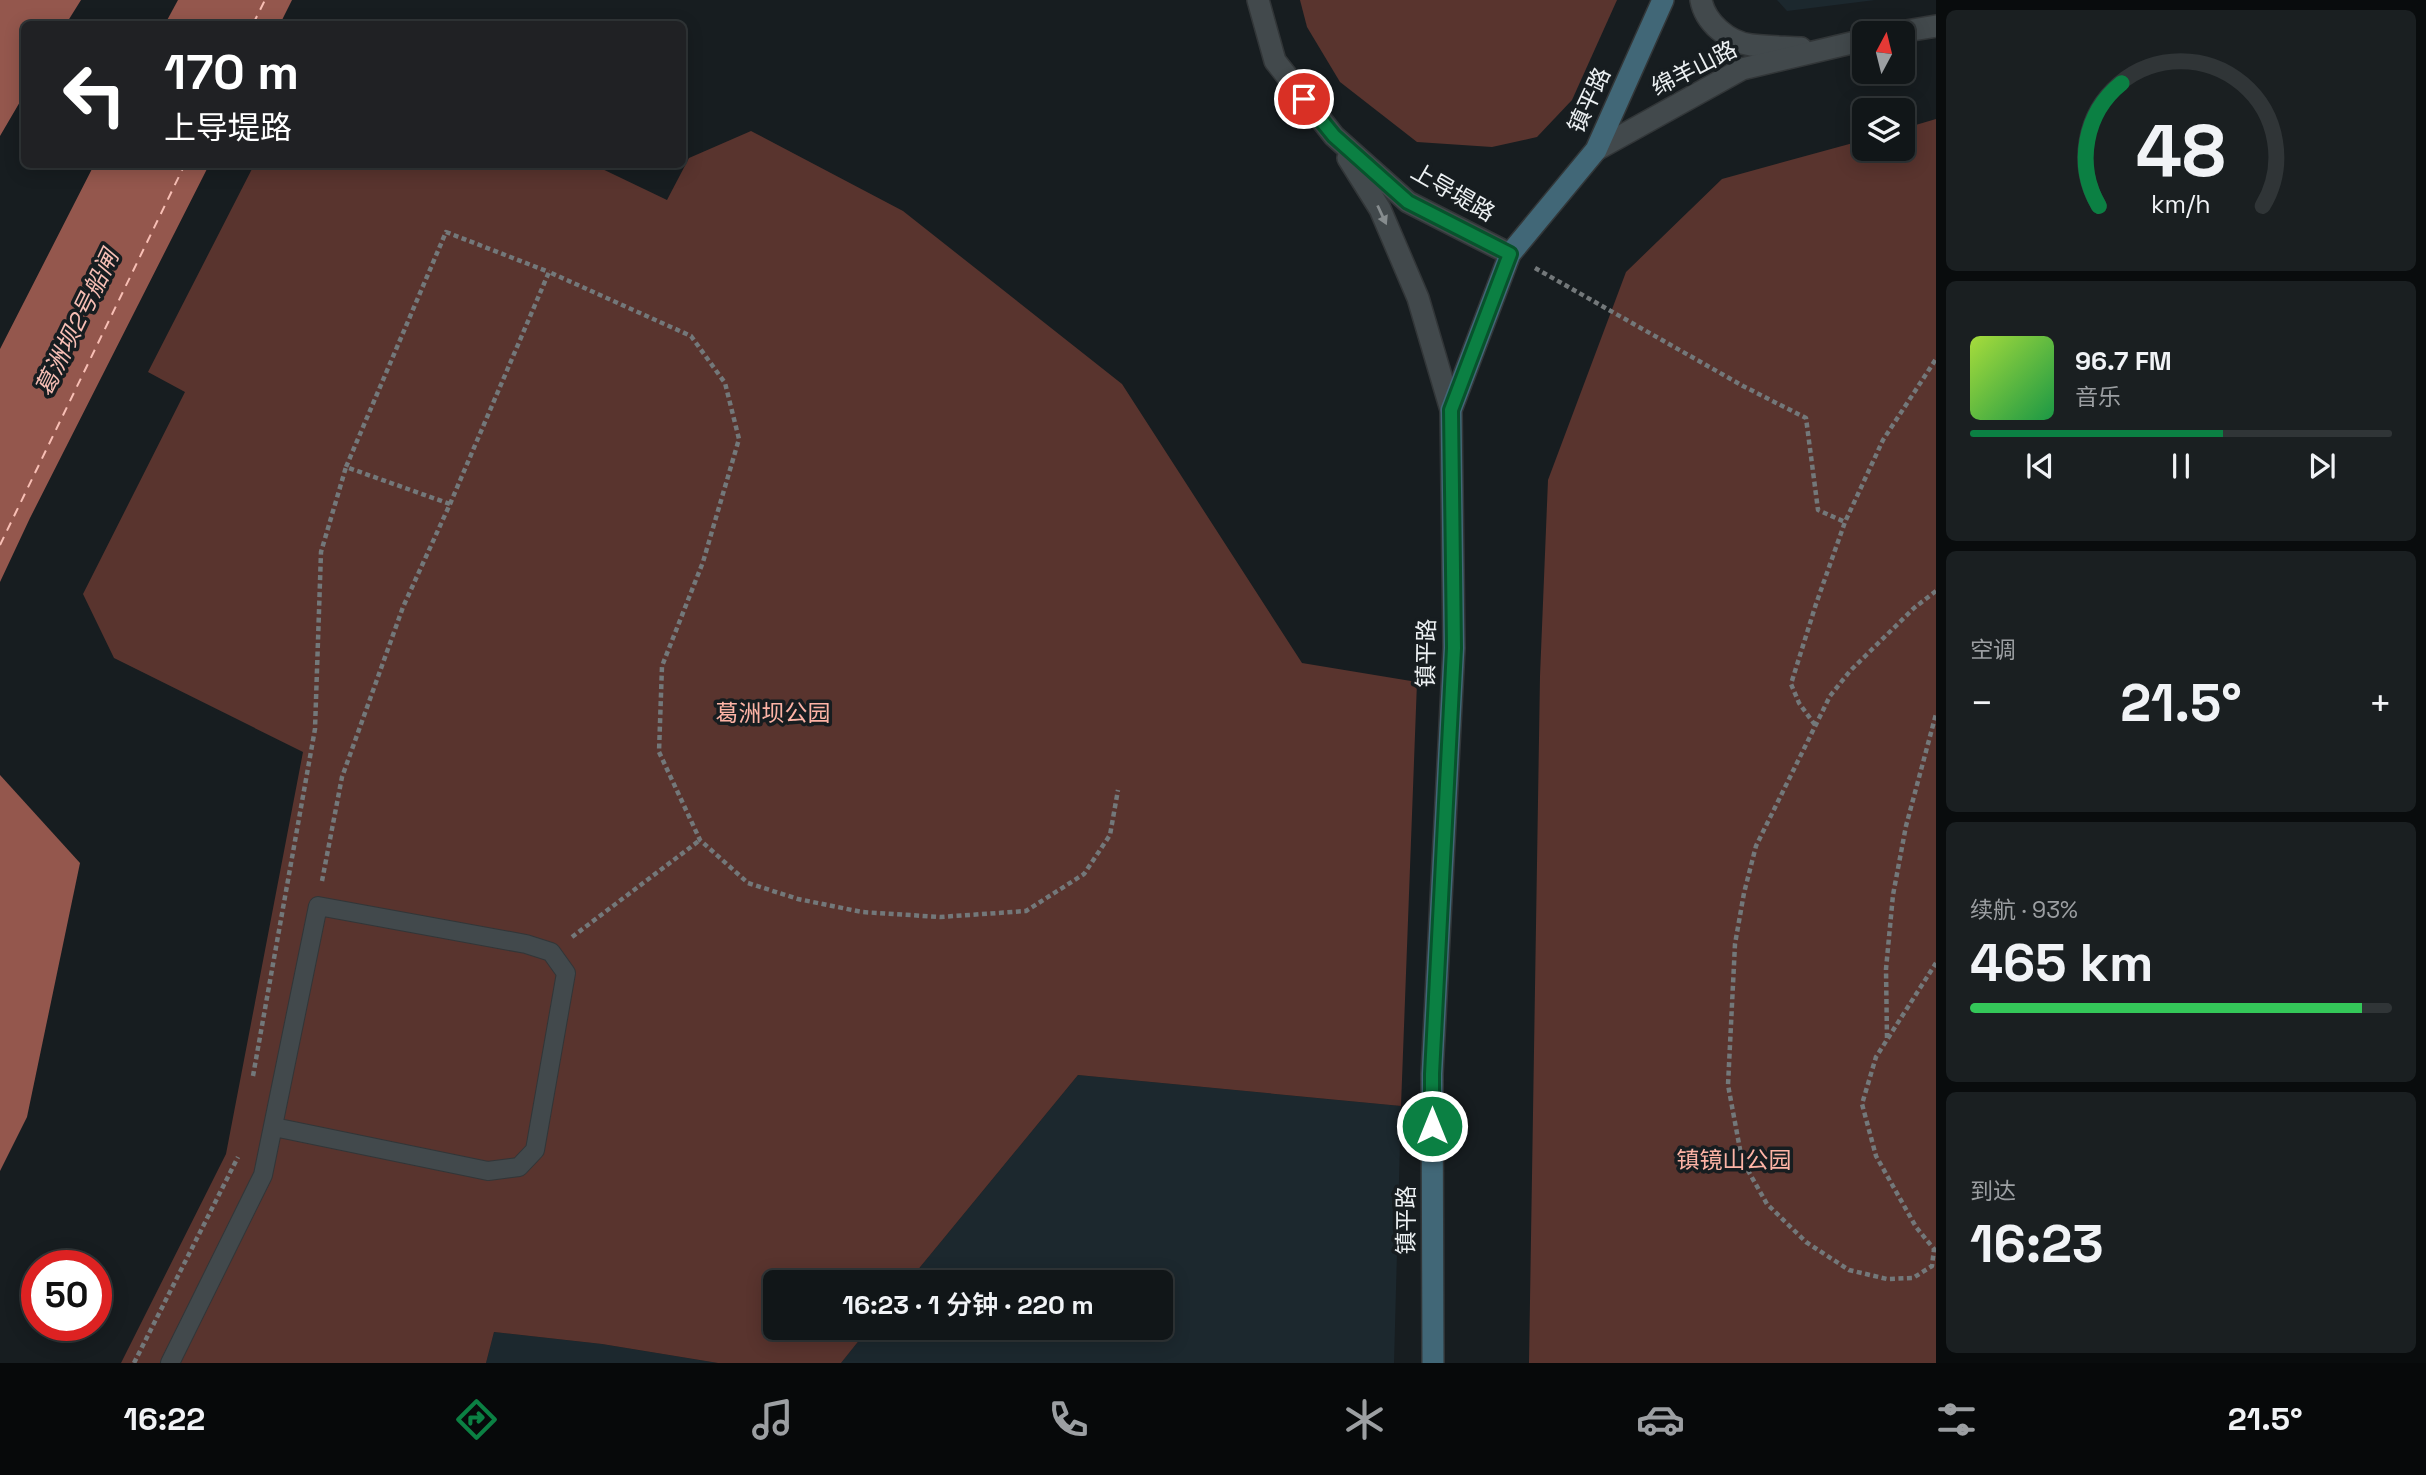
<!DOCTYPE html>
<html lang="zh">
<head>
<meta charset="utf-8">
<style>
	:root { --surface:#111618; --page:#1a1f21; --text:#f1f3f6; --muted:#9c9fa2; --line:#303537; --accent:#0b8043 }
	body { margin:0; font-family:"Space Grotesk","Noto Sans SC",sans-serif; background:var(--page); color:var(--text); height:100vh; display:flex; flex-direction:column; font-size:26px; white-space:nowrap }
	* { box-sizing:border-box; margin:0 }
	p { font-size:23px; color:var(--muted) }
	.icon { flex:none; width:38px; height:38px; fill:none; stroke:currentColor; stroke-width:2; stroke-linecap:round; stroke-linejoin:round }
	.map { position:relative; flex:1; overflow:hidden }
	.side { display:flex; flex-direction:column; gap:10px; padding:10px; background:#090c0d; width:490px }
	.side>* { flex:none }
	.top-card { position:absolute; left:21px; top:21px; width:665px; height:147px; border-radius:10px; box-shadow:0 4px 18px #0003,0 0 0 2px var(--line); background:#202124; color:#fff; overflow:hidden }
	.needle { width:46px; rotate:7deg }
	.tools { position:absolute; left:1852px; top:21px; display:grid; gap:14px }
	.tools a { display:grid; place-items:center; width:63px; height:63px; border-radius:10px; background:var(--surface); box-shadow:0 4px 18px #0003,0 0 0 2px var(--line); font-size:35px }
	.speed { position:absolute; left:21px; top:1250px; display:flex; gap:14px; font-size:35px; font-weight:700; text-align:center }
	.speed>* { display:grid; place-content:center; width:91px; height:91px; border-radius:50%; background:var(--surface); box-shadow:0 4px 18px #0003,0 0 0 2px var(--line); line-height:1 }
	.speed .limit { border:10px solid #d22; background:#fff; color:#111 }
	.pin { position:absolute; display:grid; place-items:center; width:60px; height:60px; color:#fff; margin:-30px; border:4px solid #fff; border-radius:50%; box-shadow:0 2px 7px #0007 }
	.me { position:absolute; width:77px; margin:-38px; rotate:0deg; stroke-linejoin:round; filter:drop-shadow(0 0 5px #0008) }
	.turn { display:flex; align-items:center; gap:24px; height:147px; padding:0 28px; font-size:32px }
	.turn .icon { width:91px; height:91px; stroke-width:2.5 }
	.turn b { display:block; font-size:49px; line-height:60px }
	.big { font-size:52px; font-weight:600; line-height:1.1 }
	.side .tile { flex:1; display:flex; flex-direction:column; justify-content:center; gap:10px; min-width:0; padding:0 24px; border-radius:10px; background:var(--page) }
	.side .dial { align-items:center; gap:0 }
	.dial svg { height:182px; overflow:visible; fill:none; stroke:var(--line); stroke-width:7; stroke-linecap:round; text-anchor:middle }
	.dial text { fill:var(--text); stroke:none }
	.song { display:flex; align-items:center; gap:21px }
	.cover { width:84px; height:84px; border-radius:10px; background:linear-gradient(135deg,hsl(80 70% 55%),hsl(140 70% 35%)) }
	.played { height:7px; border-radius:4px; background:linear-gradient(90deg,var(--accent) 60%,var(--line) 60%) }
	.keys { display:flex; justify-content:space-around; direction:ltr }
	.heat { display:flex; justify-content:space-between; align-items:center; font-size:38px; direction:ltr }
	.charge { height:10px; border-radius:5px; background:linear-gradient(90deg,#34c759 93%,var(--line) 0) }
	.trip { position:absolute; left:763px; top:1270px; width:410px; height:70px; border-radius:10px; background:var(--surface); box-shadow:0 4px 18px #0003,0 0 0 2px var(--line); font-weight:600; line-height:70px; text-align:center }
	.menu { display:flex; height:112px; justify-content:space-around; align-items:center; background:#07090a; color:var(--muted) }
	.menu .icon { width:49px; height:49px }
	.menu .on { color:var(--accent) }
	.menu b { font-size:32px; color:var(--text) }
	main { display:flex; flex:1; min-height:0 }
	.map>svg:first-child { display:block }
	.built { fill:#1c282e }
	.green { fill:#59342e }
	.water { fill:#94574d }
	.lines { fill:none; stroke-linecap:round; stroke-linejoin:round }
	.ferry { stroke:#f8bfb5; stroke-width:2; stroke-dasharray:9 7; stroke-linecap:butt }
	.service-casing { stroke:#323638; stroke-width:20 }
	.tertiary-casing { stroke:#323638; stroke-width:24 }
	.secondary-casing { stroke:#323638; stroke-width:24 }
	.path { stroke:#73787a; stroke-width:4.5; stroke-dasharray:5 3.5; stroke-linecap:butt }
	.service { stroke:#42494c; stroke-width:18 }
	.tertiary { stroke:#42494c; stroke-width:21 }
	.secondary { stroke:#416777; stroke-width:21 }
	.oneway { fill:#868c8e }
	.route-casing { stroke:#07532c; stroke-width:18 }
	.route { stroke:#0b8043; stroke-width:12 }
	.labels { text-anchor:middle; stroke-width:7; stroke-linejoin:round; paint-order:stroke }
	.street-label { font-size:23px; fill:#ecf0f2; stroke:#171d20 }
	.park-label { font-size:23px; fill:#feb4a6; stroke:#171d20 }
	.water-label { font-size:24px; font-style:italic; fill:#f8bfb5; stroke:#171d20 }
</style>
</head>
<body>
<main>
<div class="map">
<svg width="1936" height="1363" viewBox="0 0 1936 1363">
	<rect width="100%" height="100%" fill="#171d20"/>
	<g class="built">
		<polygon points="1777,0 1875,0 1787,11"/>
		<polygon points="1078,1075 1401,1106 1394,1363 841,1363 869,1328 1160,1328 1160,1283 907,1283"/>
		<polygon points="494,1332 602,1344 718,1363 486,1363"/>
	</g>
	<g class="green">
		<polygon points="1300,0 1617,0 1572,100 1537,137 1492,147 1417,142 1340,82 1307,27"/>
		<polygon points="1936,119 1936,1363 1529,1363 1540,676 1548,480 1626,272 1722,179 1864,140 1864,149 1902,149 1902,129"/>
		<polygon points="751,131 903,211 1122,384 1302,663 1417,682 1401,1106 1078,1075 907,1283 775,1283 775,1328 869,1328 841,1363 718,1363 602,1344 494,1332 486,1363 121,1363 226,1154 303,752 114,658 83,594 185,392 148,372 254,165 594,165 667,200 689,158"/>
	</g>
	<g class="water">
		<polygon points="0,0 81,0 66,24 24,24 24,95 0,136"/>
		<polygon points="178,0 292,0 280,24 165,24"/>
		<polygon points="94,165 209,165 30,518 0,582 0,349"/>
		<polygon points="0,775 80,863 27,1117 0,1171"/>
	</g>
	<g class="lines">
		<g class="ferry">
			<polyline points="253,24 265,0"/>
			<polyline points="0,545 185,164"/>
		</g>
		<defs>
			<polyline id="service" points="170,1363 263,1175 318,906 526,944 551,952 566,973 535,1150 519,1167 488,1171 274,1127"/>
			<g id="tertiary">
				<polyline points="1258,0 1275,61 1334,136 1408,202 1510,254"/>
				<path d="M1701,0C1705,22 1728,42 1751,45C1767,47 1785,47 1801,48"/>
				<polyline points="1894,33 1936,26"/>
				<polyline points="1596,150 1742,69 1864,40"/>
				<polyline points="1348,158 1380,209 1418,298 1451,410"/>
			</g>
			<polyline id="secondary" points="1433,1363 1432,1074 1454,648 1451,410 1510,254 1596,150 1663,0"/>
		</defs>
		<use href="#service" class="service-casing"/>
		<use href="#tertiary" class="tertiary-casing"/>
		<use href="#secondary" class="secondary-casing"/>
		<g class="path">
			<polyline points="1535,268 1743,386 1806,418 1818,510 1845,522"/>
			<polyline points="450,504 346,467 446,232 549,272"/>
			<polyline points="1936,591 1914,608 1850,671 1830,696 1756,846 1744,893 1735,944 1728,1085 1742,1160 1767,1204 1806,1242 1849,1270 1887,1279 1913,1278 1932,1266 1934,1249 1916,1227 1876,1156 1862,1104 1876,1057 1936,963"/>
			<polyline points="1815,725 1799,703 1791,684 1816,604 1845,522 1883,440 1936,359"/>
			<polyline points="322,881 342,777 403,607 450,504 549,272 691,336 725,383 739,439 703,562 662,666 659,752 700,840 748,883 798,899 862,912 940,917 1026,911 1084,874 1110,835 1118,790"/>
			<polyline points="572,937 700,840"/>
			<polyline points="1887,1038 1886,969 1893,895 1906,826 1936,714"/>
			<polyline points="253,1076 315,729 321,552 346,467"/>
			<polyline points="134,1363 238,1157"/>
		</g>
		<use href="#service" class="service"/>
		<use href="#tertiary" class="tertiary"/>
		<use href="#secondary" class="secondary"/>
	</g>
	<defs><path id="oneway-solid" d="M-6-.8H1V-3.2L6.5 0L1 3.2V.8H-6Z" transform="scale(1.75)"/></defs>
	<use class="oneway" href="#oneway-solid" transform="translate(1382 215) rotate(65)"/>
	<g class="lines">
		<defs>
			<polyline id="route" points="1304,99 1334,136 1408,202 1510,254 1451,410 1454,648 1432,1074 1432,1126"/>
		</defs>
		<use href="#route" class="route-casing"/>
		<use href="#route" class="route"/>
	</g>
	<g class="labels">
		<g class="street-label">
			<text transform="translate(1694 68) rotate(-27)" y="8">绵羊山路</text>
			<text transform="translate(1589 100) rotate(-65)" y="8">镇平路</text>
			<text transform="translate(1453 192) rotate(30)" y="8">上导堤路</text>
			<text transform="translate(1426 653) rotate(-89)" y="8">镇平路</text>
			<text transform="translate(1406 1220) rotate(-90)" y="8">镇平路</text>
		</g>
		<g class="park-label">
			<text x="773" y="721">葛洲坝公园</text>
			<text x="1734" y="1168">镇镜山公园</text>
		</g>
		<g class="water-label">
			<text transform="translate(77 323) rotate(-64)" y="8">葛洲坝2号船闸</text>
		</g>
	</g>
</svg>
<div class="tools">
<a><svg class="needle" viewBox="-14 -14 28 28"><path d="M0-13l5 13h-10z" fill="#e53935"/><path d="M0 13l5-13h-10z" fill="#9c9fa2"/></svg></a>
<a><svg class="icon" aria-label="layers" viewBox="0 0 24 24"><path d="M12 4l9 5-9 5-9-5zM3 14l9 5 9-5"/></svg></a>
</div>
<div class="speed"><div class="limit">50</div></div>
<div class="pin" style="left:1304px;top:99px;background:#d93025"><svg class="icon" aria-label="arrive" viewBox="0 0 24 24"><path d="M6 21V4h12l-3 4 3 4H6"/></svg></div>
<svg class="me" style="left:1432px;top:1126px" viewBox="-20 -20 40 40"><circle r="17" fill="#0b8043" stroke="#fff" stroke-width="3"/><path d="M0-11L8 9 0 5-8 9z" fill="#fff"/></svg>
<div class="trip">16:23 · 1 分钟 · 220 m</div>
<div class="top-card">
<div class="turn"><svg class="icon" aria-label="left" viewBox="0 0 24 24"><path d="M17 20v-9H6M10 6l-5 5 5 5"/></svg><div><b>170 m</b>上导堤路</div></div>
</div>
</div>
<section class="side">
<div class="tile dial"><svg viewBox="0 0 100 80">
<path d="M14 69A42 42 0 1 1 86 69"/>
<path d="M14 69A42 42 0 0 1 24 15" stroke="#0b8043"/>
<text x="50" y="56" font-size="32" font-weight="700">48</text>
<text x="50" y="72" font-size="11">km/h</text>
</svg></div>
<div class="tile">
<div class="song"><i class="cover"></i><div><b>96.7 FM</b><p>音乐</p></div></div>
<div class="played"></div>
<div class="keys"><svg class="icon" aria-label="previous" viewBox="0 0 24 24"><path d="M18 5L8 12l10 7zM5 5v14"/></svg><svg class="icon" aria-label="pause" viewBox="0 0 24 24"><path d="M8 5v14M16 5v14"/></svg><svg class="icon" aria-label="next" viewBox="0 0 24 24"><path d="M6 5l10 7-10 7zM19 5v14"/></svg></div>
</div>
<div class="tile"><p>空调</p>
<div class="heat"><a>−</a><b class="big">21.5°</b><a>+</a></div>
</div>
<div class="tile"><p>续航 · 93%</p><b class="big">465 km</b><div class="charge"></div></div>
<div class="tile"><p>到达</p><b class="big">16:23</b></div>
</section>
</main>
<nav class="menu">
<b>16:22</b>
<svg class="icon on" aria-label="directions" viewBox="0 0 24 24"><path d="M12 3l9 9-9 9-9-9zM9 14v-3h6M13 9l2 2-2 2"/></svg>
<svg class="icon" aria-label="music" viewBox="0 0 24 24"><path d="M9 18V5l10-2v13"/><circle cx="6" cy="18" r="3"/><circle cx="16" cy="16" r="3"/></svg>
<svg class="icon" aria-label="phone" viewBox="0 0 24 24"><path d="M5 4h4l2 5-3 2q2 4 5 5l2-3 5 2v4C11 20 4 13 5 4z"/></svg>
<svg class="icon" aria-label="climate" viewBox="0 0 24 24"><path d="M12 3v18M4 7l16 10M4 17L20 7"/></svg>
<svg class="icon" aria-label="car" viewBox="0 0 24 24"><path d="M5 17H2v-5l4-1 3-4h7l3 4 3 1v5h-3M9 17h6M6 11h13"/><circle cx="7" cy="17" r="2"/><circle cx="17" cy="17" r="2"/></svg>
<svg class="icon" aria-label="filters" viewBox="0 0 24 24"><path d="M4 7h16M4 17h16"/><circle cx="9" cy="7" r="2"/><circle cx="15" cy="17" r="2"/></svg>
<b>21.5°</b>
</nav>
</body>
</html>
